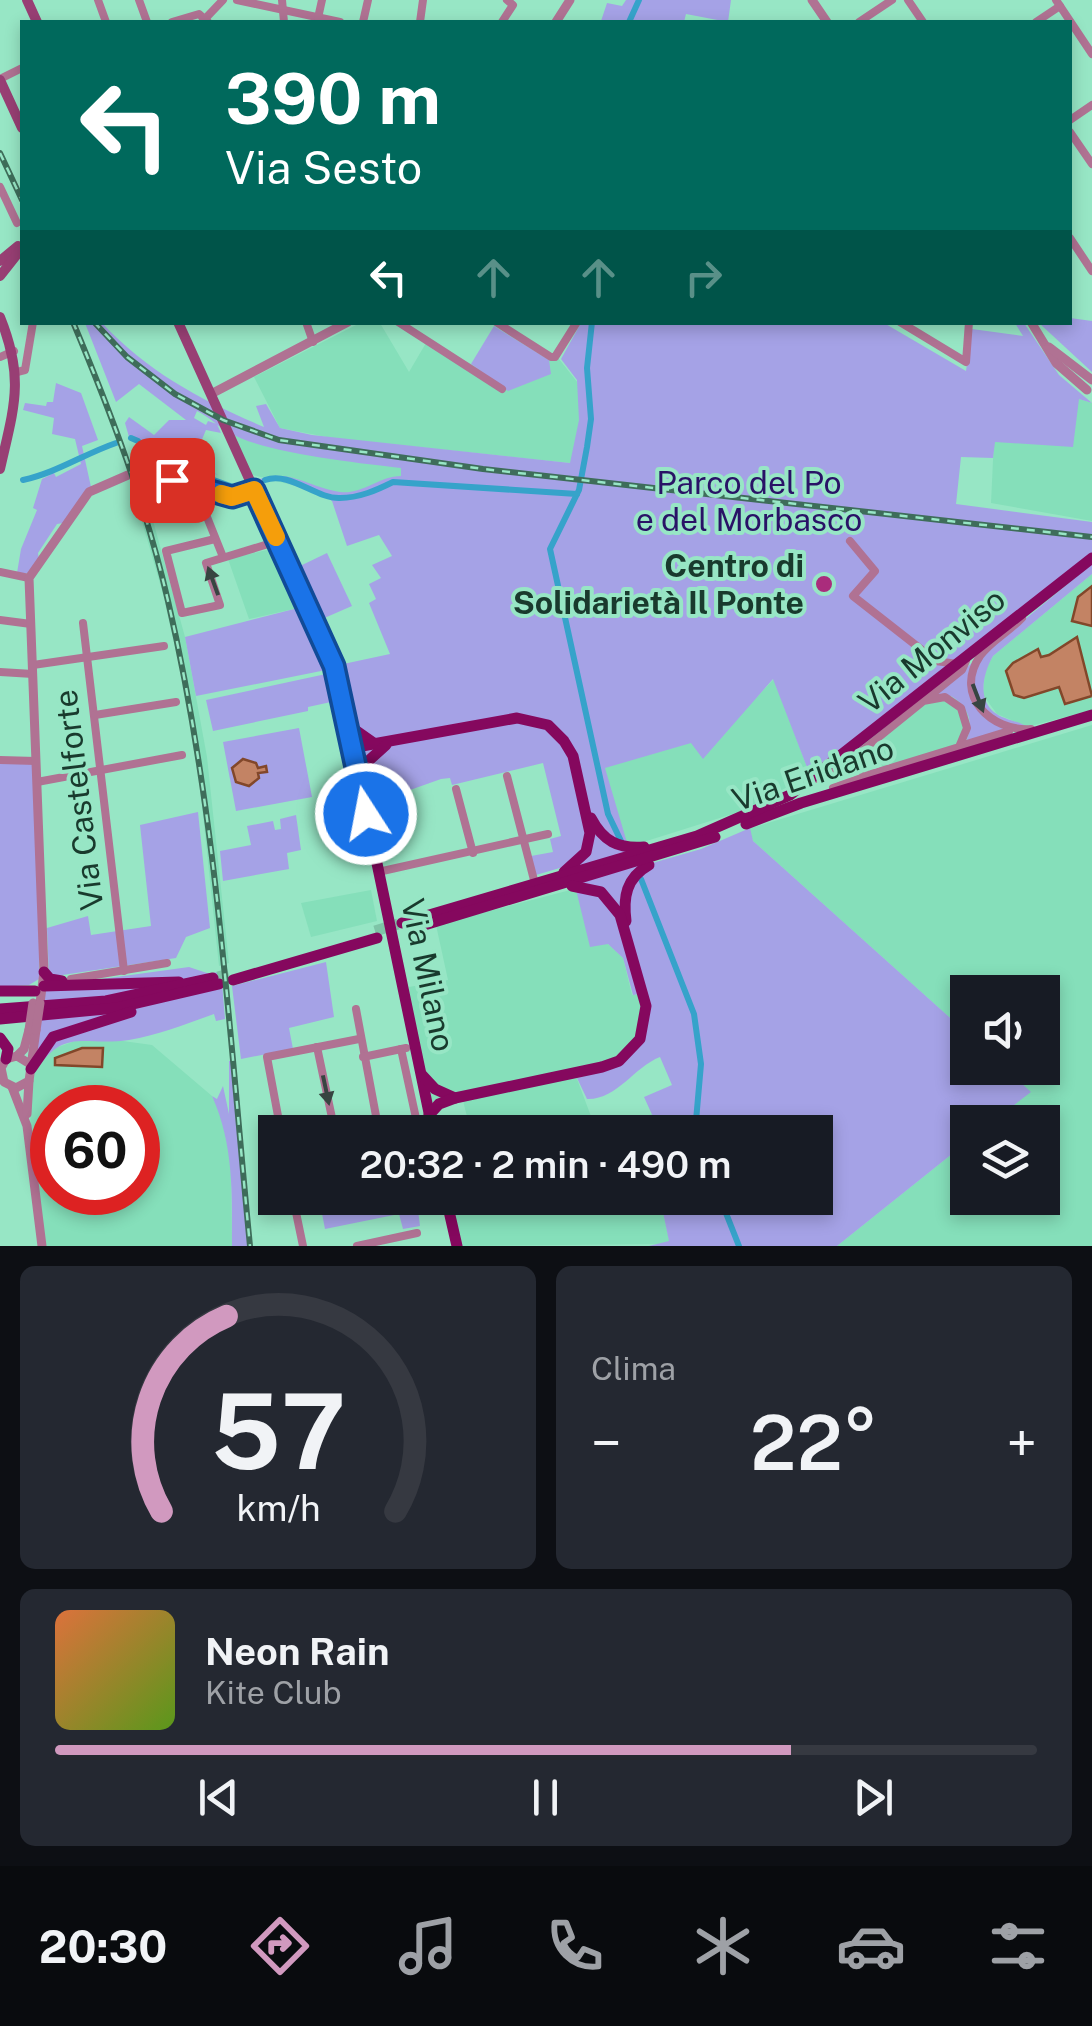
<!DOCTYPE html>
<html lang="it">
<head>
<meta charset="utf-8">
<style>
	:root { --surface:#171b24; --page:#242831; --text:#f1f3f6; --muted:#9ea1a6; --line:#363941; --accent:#d199bf }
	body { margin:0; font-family:"Public Sans",sans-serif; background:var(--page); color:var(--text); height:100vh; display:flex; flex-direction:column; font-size:38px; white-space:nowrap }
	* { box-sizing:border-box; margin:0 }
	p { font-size:32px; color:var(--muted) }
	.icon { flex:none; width:55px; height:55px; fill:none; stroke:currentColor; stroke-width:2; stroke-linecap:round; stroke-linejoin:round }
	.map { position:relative; height:1246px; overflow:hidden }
	.side { display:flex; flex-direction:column; gap:20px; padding:20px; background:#0d0f14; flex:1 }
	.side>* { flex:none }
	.guide { position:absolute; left:20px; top:20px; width:1052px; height:305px; border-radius:0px; box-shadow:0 5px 15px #0003; background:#00695c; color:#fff; overflow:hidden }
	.fabs { position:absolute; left:950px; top:975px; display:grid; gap:20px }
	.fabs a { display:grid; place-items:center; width:110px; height:110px; border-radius:0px; background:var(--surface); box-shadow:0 5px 15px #0003; font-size:50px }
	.speed { position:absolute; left:30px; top:1085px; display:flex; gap:20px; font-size:50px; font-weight:700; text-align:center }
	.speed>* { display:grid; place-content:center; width:130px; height:130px; border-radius:50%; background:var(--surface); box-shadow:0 5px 15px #0003; line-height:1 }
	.speed .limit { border:15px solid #d22; background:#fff; color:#111 }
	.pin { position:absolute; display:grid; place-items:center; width:85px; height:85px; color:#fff; margin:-42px; border-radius:20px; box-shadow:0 5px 15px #0006 }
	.me { position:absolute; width:110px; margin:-55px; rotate:349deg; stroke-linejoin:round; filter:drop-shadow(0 0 8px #0008) }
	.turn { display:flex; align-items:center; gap:35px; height:210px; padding:0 40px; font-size:45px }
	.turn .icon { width:130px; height:130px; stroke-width:2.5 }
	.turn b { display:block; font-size:70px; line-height:85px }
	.lanes { display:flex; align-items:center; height:95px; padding:0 40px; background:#0003; justify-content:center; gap:50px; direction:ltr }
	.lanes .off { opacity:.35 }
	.big { font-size:75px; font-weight:600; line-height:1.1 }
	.side .card { flex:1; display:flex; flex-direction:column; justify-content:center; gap:15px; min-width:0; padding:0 35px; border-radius:15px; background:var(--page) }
	.side .dial { align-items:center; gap:0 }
	.dial svg { height:260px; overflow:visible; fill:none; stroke:var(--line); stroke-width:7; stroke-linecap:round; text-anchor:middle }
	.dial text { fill:var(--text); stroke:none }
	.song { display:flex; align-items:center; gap:30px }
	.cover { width:120px; height:120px; border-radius:15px; background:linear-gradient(135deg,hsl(20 70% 55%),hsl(90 70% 35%)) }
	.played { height:10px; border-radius:5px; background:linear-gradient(90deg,var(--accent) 75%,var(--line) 75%) }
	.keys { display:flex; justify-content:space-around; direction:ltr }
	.heat { display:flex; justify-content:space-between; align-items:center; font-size:55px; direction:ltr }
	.side .tiles { flex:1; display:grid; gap:20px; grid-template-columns:1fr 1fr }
	.card:last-child { grid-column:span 2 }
	.trip { position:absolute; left:258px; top:1115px; width:575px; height:100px; border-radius:0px; background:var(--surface); box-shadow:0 5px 15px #0003; font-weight:600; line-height:100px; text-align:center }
	.tab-bar { display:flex; height:160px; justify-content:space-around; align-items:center; background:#090b0e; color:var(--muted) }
	.tab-bar .icon { width:70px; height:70px }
	.tab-bar .active { color:var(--accent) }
	.tab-bar b { font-size:45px; color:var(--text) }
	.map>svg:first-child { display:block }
	.built { fill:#85dfba; fill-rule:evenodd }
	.green { fill:#a5a2e6 }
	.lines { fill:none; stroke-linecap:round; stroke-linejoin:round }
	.canal { stroke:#36a3ca; stroke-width:6 }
	.building { fill:#c38364; stroke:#82472a; stroke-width:2.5 }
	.primary-tunnel { stroke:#7ec4a7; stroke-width:11; stroke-dasharray:11 5.5; stroke-linecap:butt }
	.minor { stroke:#b07293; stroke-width:8 }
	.tertiary { stroke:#b07293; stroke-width:9 }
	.secondary { stroke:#983f74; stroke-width:10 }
	.primary { stroke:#85085e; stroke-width:11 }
	.rail-casing { stroke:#3e6d5a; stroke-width:6 }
	.rail { stroke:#97e6c5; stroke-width:2.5; stroke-dasharray:8; stroke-linecap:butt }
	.tertiary-bridge { stroke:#b07293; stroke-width:9 }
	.oneway { fill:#374541 }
	.route-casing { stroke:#114b97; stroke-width:25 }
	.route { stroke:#1a73e8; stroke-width:18 }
	.slow { stroke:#f59e0b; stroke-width:18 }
	.poi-dot { fill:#aa2c7c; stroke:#97e6c5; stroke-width:4 }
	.labels { text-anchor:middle; stroke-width:8; stroke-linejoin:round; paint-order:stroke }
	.park-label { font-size:32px; fill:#291266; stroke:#97e6c5 }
	.poi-label { font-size:32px; font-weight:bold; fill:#193a2d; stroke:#97e6c5; text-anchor:end }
	.street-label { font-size:32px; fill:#193a2d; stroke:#97e6c5 }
</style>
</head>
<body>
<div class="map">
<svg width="1092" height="1246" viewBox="0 0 1092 1246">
	<rect width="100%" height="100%" fill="#97e6c5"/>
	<g class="built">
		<polygon points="360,323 380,323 409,372 426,343 471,364 504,387 549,360 559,359 578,383 580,420 571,463 332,438 280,428 254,377"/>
		<polygon points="1079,399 1092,403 1092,521 991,503 994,439"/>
		<polygon points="226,430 301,453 453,473 342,498 245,473"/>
		<polygon points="141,477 185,637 207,757 229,963 219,966 199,777 185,692 163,594 130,480"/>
		<polygon points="271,549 298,608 249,619 228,559"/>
		<polygon points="1092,574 1092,710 1027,727 997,714 983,695 985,670 993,656"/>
		<polygon points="552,596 703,753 774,679 810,775 742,811 637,844 607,836"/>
		<polygon points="941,694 961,701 967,710 970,727 965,743 883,768 872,746 932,696"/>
		<polygon points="1092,725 1092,1246 837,1246 967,1142 968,1198 1042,1198 1042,1122 992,1122 1030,1092 1005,1068 1042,1068 1042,992 968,992 967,1033 753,841 748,829"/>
		<polygon points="578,888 608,944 623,958 632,995 647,993 651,1017 644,1041 608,1071 577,1079 595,1127 658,1113 663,1132 471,1132 462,1097 428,1105 412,1034 409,987 448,980 436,925"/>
		<polygon points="371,890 377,921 311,937 301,903"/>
		<path d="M101,1038L152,1045L212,1096L227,1128L231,1159L232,1246H44L30,1125L32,1077L45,1054L53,1049L75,1041ZM52,1108H138V1192H52Z"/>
		<polygon points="446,1198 660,1198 670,1244 458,1246"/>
	</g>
	<g class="green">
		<polygon points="626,0 731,0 728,22 686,14 684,22 601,21 607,3 622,6"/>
		<polygon points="1070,318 1092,321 1092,372 1039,323 1070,322"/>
		<path d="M85,323H102C149,373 201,400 264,427L256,406L266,404L280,428L312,435L570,463L579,420L577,380L561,359L581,323H884L966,371L972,329L1023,336L1015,323H1024L1059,375L1092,403L1079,399L1073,447L995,442L993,458L961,457L956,504L1092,522V553L810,775L773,679L703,759L691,743L605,768L628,846L642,866L701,849L750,828L753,841L967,1033L968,1068H1005L1031,1092L992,1122H968L967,1142L837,1246H649L669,1241L660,1198H815V1132H660L644,1097L672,1085L660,1057C634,1067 617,1100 587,1099L577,1078C624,1067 657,1047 647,993L633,995L623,958L608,944L590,947L570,865L536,875L531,856L553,852L550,839L561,836L543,763L452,785L450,778L441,779L365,806L334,666L390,654L369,603L376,599L369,584L381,578L372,565L392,556L379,535L347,546L332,501L325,496L273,478L260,483L258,480C287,467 310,488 340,492C362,495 379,476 401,476V468C359,463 264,453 230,433C218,427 210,417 197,411L194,418L206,425L208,421L217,424L221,433L206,430L200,444H189L186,449L197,463L218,475L152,452L140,439L129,437L125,423L129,417L154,435L169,420H186L139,384L116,402Z"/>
		<polygon points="494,326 549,360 551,374 508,391 471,364"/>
		<polygon points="56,383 81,393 98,440 82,446 91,487 63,523 57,524 38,553 39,560 29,573 17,573 21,549 37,510 33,508 42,479 54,473 56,477 81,464 75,439 52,434 54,418 23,410 25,403 46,406 47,402 53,402"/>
		<polygon points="327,553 352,606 322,619 298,567"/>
		<path d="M1092,564V574L993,656C981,677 976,708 1005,718C1013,722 1019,721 1027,727L965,743C975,725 969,706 951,696H932Z"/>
		<polygon points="298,608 326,670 196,696 185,637"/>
		<polygon points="326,674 331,702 308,707 308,711 213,731 206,700"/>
		<polygon points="299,728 312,797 236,811 223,742"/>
		<polygon points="0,761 35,762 40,838 39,979 29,985 0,987"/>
		<polygon points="198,812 210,928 186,937 176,958 49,977 47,928 88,916 91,935 151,926 140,825"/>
		<polygon points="296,815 301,850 287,853 289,869 223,881 220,851 251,845 247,826 273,821 275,830 281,829 280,819"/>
		<polygon points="326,962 334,1017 289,1028 293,1049 241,1059 232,986"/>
		<path d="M189,967L210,974L221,971L225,1019L216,1021L214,1014C186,1024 159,1035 129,1040C82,1047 63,1025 32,1077L44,991L51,986Z"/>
		<path d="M234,1060L252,1246H232C232,1193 234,1145 212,1096L217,1099L223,1086L229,1114V1061Z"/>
		<polygon points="319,1198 435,1198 437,1205 418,1210 420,1226 403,1229 399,1214 325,1229"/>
	</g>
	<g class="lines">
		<g class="canal">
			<polyline points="629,22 639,0"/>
			<polyline points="592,322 587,368 591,419 587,447 579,490 550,549 608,814 621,841"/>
			<polyline points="131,438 138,441 153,458 233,487"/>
			<path d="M23,480C56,473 84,454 116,443"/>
			<path d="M265,480C290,471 316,499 340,498C359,498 377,490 393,482L577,494"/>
			<polyline points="641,879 694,1014 701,1064 695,1132"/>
			<polyline points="720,1198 739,1246"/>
		</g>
	</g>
	<g class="building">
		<polygon points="1092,586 1092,626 1072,621 1078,597"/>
		<polygon points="1077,637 1092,696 1065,704 1059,687 1024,698 1014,695 1006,671 1013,663 1038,649 1041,657 1049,655"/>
		<polygon points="243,759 256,763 258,768 266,766 267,772 258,773 259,778 249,786 236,782 232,768"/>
		<polygon points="82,1048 103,1048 102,1067 55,1065 55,1058"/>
	</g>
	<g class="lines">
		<g class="primary-tunnel">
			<polyline points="375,931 398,924"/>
			<polyline points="218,977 232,973"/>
		</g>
		<g class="minor">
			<polyline points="98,0 106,22"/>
			<polyline points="139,0 147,22"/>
			<polyline points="237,0 340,22"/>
			<polyline points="282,0 284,22"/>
			<polyline points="908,0 923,22"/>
			<polyline points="1056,0 1092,54"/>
			<polyline points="318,18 322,0"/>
			<polyline points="172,22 199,14 208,22"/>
			<polyline points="202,22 223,0"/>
			<polyline points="363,22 368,0"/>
			<polyline points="420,22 423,0"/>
			<polyline points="502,22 513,5 507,0"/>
			<polyline points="859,22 892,0"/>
			<polyline points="1036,22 1060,6"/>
			<polyline points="0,79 22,68"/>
			<polyline points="1070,120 1092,105"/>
			<polyline points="1070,132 1092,164"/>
			<polyline points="0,187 17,223"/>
			<polyline points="1070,238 1092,271"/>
			<polyline points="306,322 313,342"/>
			<polyline points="398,322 502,389"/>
			<polyline points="496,322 551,357 555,357 577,322"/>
			<polyline points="900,322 966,362 969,322"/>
			<polyline points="0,357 14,351"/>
			<polyline points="17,372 25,370 33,322"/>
			<polyline points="195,487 223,557"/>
			<polyline points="215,539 166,551 182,613 220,605 206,563 278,541"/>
			<polyline points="850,541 875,571 853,596 936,661 957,664"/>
			<polyline points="0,572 29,578"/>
			<path d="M1022,618C1009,632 991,641 980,656C953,696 992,732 1031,729"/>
			<polyline points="0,620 31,624"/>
			<polyline points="83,623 124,971"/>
			<polyline points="33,665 164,646"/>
			<polyline points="0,672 33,674"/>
			<polyline points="923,701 945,697 961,708 967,728 959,747 868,775 860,770 858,754 962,670 966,661"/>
			<polyline points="95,715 176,702"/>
			<polyline points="960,746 1009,731"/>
			<polyline points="0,760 36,761"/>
			<polyline points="507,776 534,880"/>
			<polyline points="815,779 858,754"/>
			<polyline points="37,782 182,755"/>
			<polyline points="833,788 867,776"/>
			<polyline points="456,789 473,853"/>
			<polyline points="378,872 548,834"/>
			<polyline points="71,979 167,963"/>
			<polyline points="356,1009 379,1132"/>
			<polyline points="317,1047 335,1132"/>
			<polyline points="401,1049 419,1132"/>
			<polyline points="363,1057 406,1048"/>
			<polyline points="281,1132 267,1057 359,1039"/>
			<polyline points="293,1198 303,1246"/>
			<polyline points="357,1246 417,1233"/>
		</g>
		<g class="tertiary">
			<polyline points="812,0 827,22"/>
			<polyline points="556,22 570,0"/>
			<polyline points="1031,322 1056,363 1087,390"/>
			<polyline points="1049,347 1092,380"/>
			<polyline points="211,394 348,322"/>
			<polyline points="141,472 232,497 254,490"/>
			<polyline points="40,1003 44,972 29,578 89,492 128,475"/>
			<polyline points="17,1056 24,1049 29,1030"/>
			<polyline points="30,1064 17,1056 6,1059 1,1068 4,1082 16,1088 29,1081 36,1030"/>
			<polyline points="12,1087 27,1126 42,1246"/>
			<polyline points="27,1114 29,1081"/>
		</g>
		<g class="secondary">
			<polyline points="27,0 37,22"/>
			<polyline points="0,80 22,128"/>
			<polyline points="0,261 18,246"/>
			<polyline points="0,276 22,248"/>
			<path d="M0,317C25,379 14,407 0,469"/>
			<polyline points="178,322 334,666 354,753"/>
		</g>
		<g class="primary">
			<polyline points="348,725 375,744"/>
			<polyline points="354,753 433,1132"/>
			<polyline points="354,753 362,746 517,718 548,725 564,741 573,756 590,833 586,852 564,872"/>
			<polyline points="362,776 366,763 386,745"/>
			<path d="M591,818C603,841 618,849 644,847"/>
			<polyline points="746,824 801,803 1092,715"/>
			<path d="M626,921C623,897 626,878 649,865"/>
			<polyline points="402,923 697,836 790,795 1092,558"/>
			<polyline points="421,926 715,837"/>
			<polyline points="44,972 50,979 62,981"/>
			<polyline points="233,980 377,938"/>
			<polyline points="44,986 179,982"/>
			<polyline points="0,991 35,991"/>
			<polyline points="0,1009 106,1001 213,978"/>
			<polyline points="0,1019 116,1008 219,984"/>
			<polyline points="0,1038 8,1049 6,1059"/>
			<polyline points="31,1069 53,1037 131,1012"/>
			<polyline points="422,1075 435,1089 455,1098"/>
			<polyline points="429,1115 439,1104 455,1098 602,1067 619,1061 640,1039 646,1006 620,915 601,892 572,886"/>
			<polyline points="446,1198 457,1246"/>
		</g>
		<defs>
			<g id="rail">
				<polyline points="0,153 22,200"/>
				<path d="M73,322C111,413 146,505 168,601C217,812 229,1031 250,1246"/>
				<polyline points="94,322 127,357 175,394 223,420 279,440 483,469 1092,537"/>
			</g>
		</defs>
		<use href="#rail" class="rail-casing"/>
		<use href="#rail" class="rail"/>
		<g class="tertiary-bridge">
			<polyline points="29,1030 33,1003"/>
			<polyline points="36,1030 40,1003"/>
		</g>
	</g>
	<defs><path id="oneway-solid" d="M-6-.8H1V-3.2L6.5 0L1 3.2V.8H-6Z" transform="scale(2.5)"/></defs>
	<g class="oneway">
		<use href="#oneway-solid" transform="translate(213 581) rotate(-110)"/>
		<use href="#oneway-solid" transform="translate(978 698) rotate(69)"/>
		<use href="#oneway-solid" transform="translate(326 1090) rotate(78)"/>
	</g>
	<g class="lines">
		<defs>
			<polyline id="route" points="172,480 232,497 254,490 334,666 366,814"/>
		</defs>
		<use href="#route" class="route-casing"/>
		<use href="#route" class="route"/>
		<polyline class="slow" points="221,494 232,497 254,490 276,537"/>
	</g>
	<circle class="poi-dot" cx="824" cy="584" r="10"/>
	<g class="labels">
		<g class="park-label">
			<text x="749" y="494">Parco del Po<tspan x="749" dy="37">e del Morbasco</tspan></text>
		</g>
		<g class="poi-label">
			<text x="804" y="577">Centro di<tspan x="804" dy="37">Solidarietà Il Ponte</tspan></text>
		</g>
		<g class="street-label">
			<text transform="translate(932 651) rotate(-39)" y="11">Via Monviso</text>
			<text transform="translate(813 774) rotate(-19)" y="11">Via Eridano</text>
			<text transform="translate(79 800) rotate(-97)" y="11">Via Castelforte</text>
			<text transform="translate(428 975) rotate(78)" y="11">Via Milano</text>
		</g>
	</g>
</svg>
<div class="fabs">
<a><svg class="icon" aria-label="sound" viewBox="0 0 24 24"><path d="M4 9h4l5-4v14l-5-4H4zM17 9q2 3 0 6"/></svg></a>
<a><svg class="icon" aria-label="layers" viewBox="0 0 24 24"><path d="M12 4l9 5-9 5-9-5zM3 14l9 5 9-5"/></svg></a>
</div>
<div class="speed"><div class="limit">60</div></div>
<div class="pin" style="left:172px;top:480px;background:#d93025"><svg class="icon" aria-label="arrive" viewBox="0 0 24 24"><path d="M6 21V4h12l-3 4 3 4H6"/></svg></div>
<svg class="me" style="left:366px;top:814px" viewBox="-20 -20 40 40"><circle r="17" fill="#1a73e8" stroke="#fff" stroke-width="3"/><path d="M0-11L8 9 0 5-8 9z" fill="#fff"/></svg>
<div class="trip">20:32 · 2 min · 490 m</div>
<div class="guide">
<div class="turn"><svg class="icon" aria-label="left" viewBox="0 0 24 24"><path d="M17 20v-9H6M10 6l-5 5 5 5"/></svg><div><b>390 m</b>Via Sesto</div></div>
<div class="lanes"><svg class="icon" aria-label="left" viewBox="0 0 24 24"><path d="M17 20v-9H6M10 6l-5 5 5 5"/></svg><svg class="icon off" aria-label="ahead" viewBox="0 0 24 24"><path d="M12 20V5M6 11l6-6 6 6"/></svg><svg class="icon off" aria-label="ahead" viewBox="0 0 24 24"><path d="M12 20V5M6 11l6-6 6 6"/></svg><svg class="icon off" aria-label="right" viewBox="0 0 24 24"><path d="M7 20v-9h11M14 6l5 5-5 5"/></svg></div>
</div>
</div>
<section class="side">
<div class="tiles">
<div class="card dial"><svg viewBox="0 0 100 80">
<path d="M14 69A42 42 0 1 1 86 69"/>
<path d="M14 69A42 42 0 0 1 34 9" stroke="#d199bf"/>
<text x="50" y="56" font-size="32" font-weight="700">57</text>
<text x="50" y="72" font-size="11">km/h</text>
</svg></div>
<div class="card"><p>Clima</p>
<div class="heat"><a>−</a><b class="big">22°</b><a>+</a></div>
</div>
<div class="card">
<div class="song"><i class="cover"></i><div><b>Neon Rain</b><p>Kite Club</p></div></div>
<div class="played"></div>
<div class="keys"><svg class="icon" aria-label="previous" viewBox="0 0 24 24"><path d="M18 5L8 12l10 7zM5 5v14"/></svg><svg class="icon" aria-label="pause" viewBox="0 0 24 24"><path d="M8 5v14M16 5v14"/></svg><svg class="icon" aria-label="next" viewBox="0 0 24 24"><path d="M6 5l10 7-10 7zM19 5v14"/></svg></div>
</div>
</div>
</section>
<nav class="tab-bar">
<b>20:30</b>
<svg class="icon active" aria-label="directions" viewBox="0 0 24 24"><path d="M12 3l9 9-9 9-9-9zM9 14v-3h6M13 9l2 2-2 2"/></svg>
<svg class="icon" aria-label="music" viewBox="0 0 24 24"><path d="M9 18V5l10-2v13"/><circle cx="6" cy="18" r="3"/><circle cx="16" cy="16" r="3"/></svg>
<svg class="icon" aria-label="phone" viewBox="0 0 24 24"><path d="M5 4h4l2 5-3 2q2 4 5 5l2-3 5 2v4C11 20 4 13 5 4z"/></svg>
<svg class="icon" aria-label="climate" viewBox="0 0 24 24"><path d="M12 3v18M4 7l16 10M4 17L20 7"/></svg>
<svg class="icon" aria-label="car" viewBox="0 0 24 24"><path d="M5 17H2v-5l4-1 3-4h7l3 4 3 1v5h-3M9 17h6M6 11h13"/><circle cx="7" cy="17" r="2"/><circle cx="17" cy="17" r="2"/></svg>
<svg class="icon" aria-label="filters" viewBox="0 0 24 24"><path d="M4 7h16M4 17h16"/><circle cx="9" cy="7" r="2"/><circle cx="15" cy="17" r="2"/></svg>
</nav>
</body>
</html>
